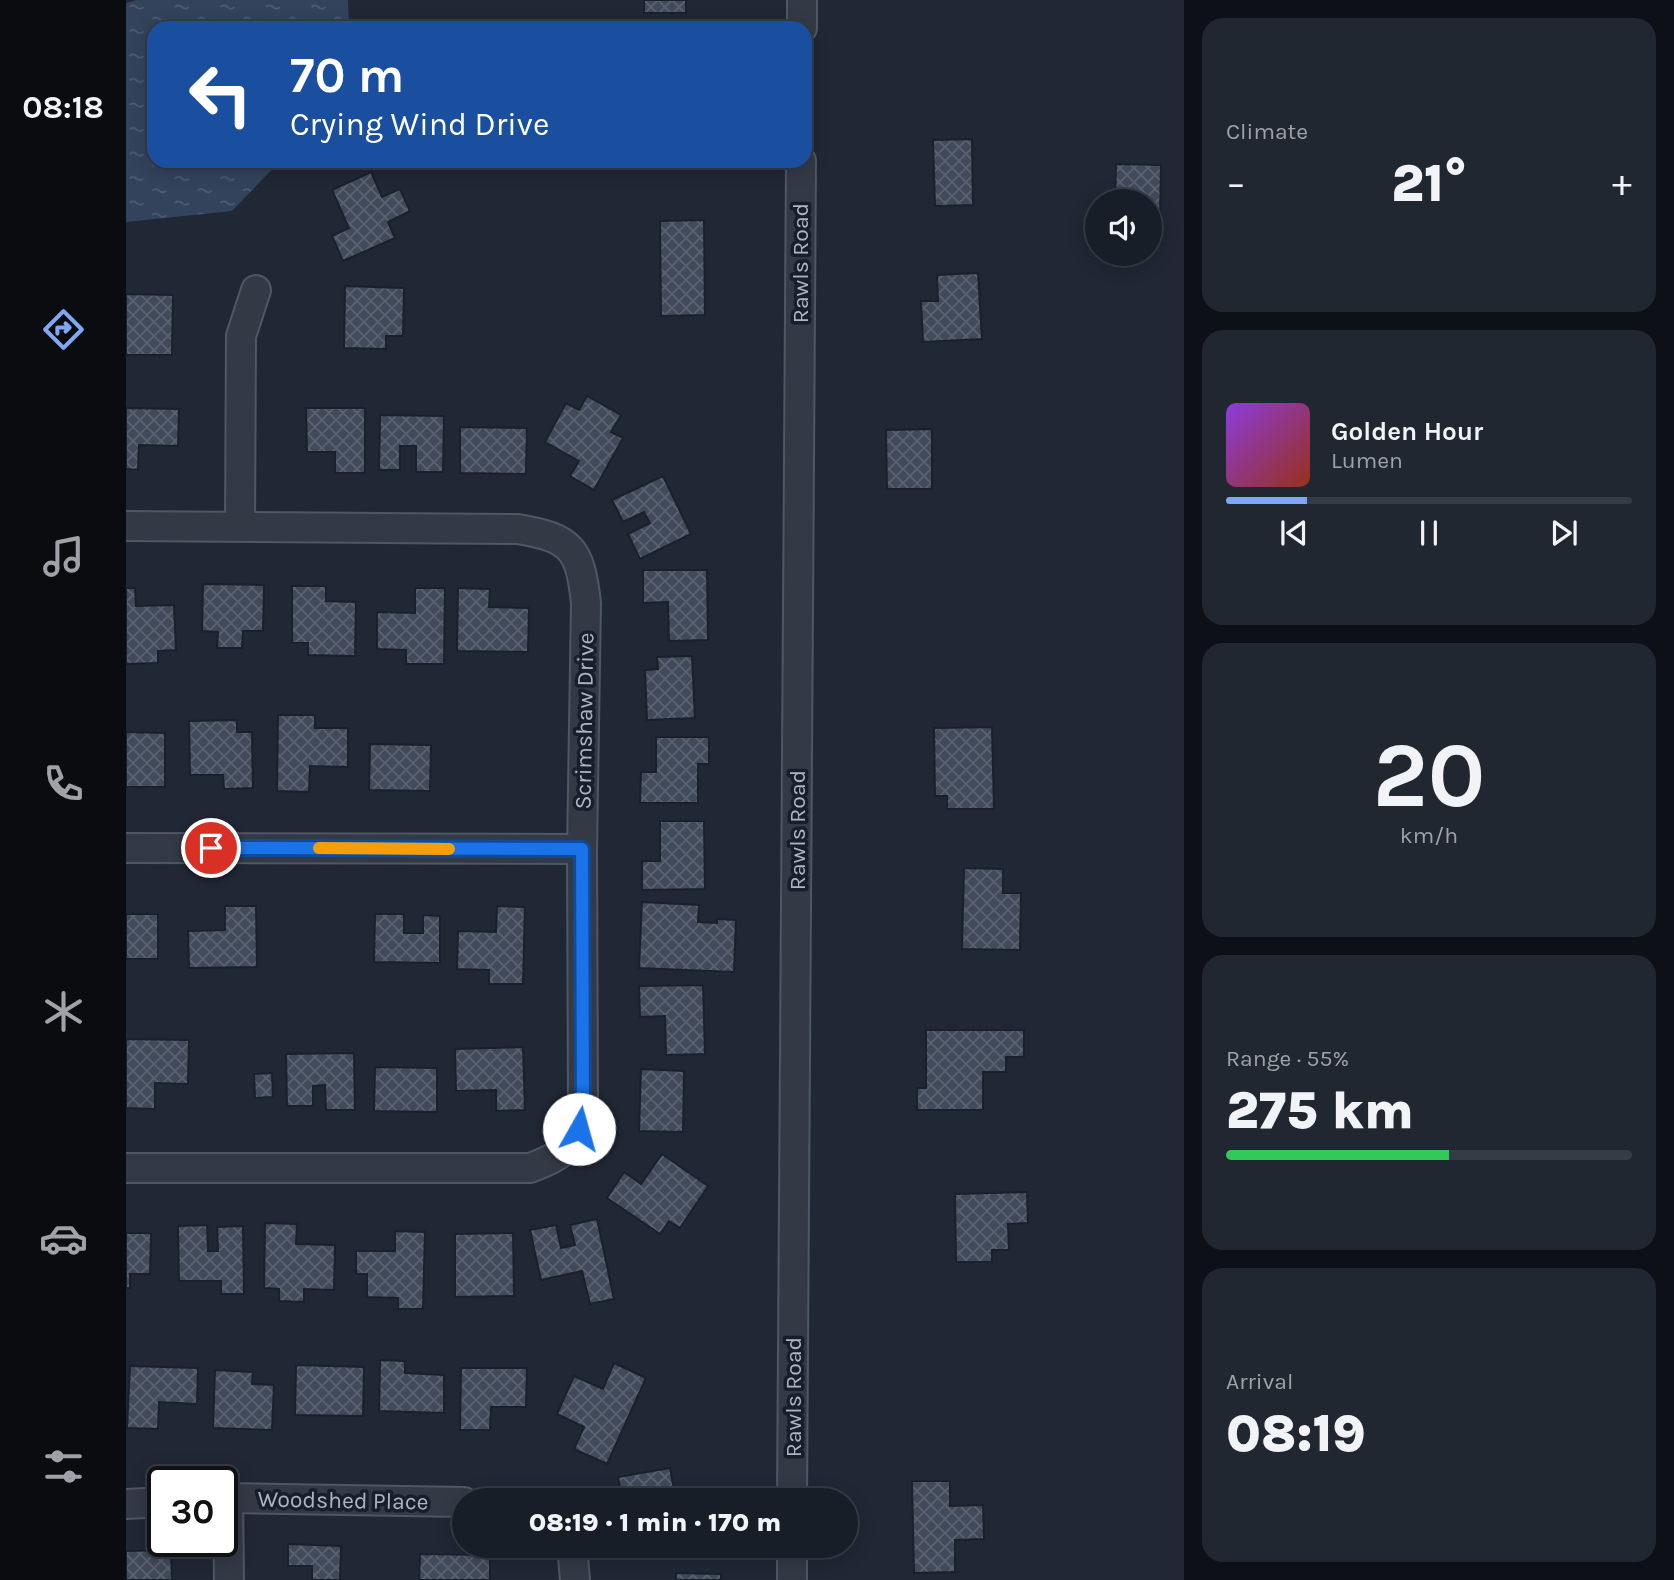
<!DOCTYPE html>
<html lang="en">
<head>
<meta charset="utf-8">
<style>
	:root { --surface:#181e28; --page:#212730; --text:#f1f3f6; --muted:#9fa2a8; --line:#363c45; --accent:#80a7f4 }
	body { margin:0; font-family:Karla,sans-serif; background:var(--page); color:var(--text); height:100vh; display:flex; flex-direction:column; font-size:26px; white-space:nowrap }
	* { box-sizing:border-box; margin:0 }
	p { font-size:23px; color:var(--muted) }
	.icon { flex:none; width:38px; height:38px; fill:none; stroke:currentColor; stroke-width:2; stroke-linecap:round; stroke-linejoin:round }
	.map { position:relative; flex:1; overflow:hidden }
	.sheet { display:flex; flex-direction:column; gap:18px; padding:18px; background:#0d1016; width:490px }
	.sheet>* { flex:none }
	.guide { position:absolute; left:21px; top:21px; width:665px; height:147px; border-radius:21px; box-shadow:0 4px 18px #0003,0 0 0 2px var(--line); background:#1a4fa0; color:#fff; overflow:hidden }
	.fabs { position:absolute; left:959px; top:189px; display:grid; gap:14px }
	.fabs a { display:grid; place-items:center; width:77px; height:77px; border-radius:50%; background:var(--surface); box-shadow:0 4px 18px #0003,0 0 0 2px var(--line); font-size:35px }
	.speed { position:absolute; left:21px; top:1466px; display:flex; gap:14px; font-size:35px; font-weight:700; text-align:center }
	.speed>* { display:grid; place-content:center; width:91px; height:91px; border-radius:50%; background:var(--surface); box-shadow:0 4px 18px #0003,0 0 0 2px var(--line); line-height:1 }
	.speed .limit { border:4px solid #111; border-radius:10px; background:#fff; color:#111 }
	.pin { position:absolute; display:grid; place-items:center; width:60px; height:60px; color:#fff; margin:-30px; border:4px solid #fff; border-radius:50%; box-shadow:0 2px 7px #0007 }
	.me { position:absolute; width:77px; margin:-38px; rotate:7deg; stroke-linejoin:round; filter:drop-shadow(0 0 5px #0008) }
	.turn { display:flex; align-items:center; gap:24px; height:147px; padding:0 28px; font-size:32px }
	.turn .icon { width:91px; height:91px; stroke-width:2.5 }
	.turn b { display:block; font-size:49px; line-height:60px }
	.big { font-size:52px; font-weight:800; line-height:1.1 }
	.sheet .tile { flex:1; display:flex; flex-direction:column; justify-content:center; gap:10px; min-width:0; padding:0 24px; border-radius:21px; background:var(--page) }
	.sheet .dial { align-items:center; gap:0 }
	.dial b { font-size:91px; line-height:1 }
	.song { display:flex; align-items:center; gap:21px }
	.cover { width:84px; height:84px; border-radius:10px; background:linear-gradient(135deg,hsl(270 70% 55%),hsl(10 70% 35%)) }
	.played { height:7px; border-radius:4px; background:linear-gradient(90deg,var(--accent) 20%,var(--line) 20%) }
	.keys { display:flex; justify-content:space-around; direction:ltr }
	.heat { display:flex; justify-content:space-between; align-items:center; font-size:38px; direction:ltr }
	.charge { height:10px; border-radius:5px; background:linear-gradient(90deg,#34c759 55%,var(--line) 0) }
	.trip { position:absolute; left:326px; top:1488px; width:406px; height:70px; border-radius:35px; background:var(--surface); box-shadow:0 4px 18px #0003,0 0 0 2px var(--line); font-weight:800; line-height:70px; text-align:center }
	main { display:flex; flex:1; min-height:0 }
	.menu { display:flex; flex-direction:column; width:126px; justify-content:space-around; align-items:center; background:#0a0c10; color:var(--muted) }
	.menu .icon { width:49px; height:49px }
	.menu .current { color:var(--accent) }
	.menu b { font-size:32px; color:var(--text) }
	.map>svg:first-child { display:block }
	.water { fill:url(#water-ripples) }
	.building { fill:url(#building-cross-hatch); stroke:#1a212c; stroke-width:2 }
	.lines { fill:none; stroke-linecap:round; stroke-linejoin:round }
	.minor-casing { stroke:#505764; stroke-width:32 }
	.minor { stroke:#333a46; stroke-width:28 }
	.route-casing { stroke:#114b97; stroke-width:18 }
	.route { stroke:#1a73e8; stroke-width:12 }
	.slow { stroke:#f59e0b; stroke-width:12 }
	.labels { text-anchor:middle; stroke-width:7; stroke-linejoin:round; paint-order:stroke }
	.street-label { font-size:23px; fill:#adb4c3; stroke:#191f2a }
</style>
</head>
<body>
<main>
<nav class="menu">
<b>08:18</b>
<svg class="icon current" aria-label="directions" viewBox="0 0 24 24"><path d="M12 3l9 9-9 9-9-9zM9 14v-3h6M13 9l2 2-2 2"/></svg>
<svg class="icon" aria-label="music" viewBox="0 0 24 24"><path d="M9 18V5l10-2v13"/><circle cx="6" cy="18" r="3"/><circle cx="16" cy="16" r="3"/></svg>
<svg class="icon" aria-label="phone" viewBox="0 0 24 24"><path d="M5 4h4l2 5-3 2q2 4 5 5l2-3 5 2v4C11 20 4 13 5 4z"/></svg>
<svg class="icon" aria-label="climate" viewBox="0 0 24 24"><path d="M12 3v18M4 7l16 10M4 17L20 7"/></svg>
<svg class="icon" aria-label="car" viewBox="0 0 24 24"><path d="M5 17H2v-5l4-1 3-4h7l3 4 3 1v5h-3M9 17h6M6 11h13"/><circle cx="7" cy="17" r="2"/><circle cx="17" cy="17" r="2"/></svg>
<svg class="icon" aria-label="filters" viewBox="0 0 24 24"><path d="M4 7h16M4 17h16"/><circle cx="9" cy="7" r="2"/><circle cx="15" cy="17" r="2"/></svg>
</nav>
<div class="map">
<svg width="1058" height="1580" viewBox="0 0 1058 1580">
	<defs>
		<pattern id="water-ripples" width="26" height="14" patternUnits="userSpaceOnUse" patternTransform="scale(1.75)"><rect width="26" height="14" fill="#33435c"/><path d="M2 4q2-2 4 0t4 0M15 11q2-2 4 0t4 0" fill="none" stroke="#4e5c72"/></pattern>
		<pattern id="building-cross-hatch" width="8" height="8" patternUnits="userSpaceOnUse" patternTransform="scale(1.75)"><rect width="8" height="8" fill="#414a5a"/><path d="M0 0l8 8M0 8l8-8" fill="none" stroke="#5a6270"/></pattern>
	</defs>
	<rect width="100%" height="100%" fill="#202835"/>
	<polygon class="water" points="11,0 222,0 223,28 28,28 28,161 154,161 106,211 0,222 0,3"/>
	<g class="building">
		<rect x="518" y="0" width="42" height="13"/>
		<polygon points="846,139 847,205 809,206 807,140"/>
		<polygon points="990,164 1035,165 1034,220 1024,220 1024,201 989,201"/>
		<polygon points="245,172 256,197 274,189 284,211 262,222 269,238 217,261 206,236 223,228 206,190"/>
		<polygon points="578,220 579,315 535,316 534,221"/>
		<polygon points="852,273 856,339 797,342 795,301 812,301 811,275"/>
		<polygon points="219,286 278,288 277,336 260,336 260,349 218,348"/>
		<polygon points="0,294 47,295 46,355 0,355"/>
		<polygon points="461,396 495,415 485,432 497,438 468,490 444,476 453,461 419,442 440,403 453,410"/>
		<polygon points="0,408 53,409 52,446 13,445 12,470 0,469"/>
		<polygon points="180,408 239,408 239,473 209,473 209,452 181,452"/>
		<polygon points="254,415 318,416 317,472 290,472 290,446 274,446 274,470 253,470"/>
		<polygon points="334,427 401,428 400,474 334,473"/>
		<polygon points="806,429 806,489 761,489 760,430"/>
		<polygon points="537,476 565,534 514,559 502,534 524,523 518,512 497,522 486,500"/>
		<polygon points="517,570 581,570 582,640 543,641 542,602 517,603"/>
		<polygon points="77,584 138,585 137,631 117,631 116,648 91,648 92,632 76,631"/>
		<polygon points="166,586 200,586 200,601 230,602 229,656 182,655 182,643 166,643"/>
		<polygon points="0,588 9,588 10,606 48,605 50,650 32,651 32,663 0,664"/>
		<polygon points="289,588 319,588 318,664 280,664 280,650 251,649 251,612 289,613"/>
		<polygon points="332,588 364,589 363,607 403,608 402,652 331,651"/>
		<polygon points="566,656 569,718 521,720 519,670 532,669 531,657"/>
		<polygon points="152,715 189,715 189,728 222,728 222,767 184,766 183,792 151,791"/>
		<polygon points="111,720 111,732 126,732 127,788 98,789 97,775 64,775 63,721"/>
		<polygon points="866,727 868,809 821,809 821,796 809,796 808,728"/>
		<polygon points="0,732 39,733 39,787 0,787"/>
		<polygon points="530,737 583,737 583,764 572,764 572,803 514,803 515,772 530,772"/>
		<polygon points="244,744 305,745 304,791 243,790"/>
		<polygon points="534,821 578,821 579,889 516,890 516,861 534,861"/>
		<polygon points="838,868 877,869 877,893 895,893 894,950 836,949"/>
		<polygon points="516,902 573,905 572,922 591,923 591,919 610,920 608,972 513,968"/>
		<polygon points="99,906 130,906 131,967 63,968 62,931 99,930"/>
		<polygon points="371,906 399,907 397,984 363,984 363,970 331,969 332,931 370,932"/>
		<rect x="0" y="914" width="32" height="45"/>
		<polygon points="249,914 278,914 278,933 297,933 297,915 314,916 314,963 248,962"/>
		<polygon points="577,985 579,1054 540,1055 539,1016 514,1017 513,986"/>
		<polygon points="800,1030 898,1030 898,1057 880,1057 880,1072 857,1072 857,1110 791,1110 791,1088 800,1088"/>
		<polygon points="0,1039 63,1040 62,1084 29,1083 29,1109 0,1108"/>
		<polygon points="397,1047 399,1110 370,1111 370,1090 330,1091 329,1049"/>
		<polygon points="228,1053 229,1110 200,1110 199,1085 187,1086 187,1106 161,1106 160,1054"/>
		<polygon points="249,1067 311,1068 311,1112 248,1111"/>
		<polygon points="515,1069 558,1071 557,1132 513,1131"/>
		<polygon points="146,1073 147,1097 129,1098 128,1074"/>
		<polygon points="536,1154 582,1186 554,1228 543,1221 534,1234 481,1198 498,1172 515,1184"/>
		<polygon points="901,1192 902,1223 882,1224 883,1250 866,1250 866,1262 830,1262 829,1194"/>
		<polygon points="471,1219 488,1299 464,1304 456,1271 415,1280 404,1230 430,1225 435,1248 449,1245 444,1225"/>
		<polygon points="139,1223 171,1224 170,1244 209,1245 208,1290 178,1289 178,1302 153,1301 153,1289 138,1288"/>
		<polygon points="81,1225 82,1251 92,1251 91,1227 117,1226 118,1294 95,1294 95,1281 53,1281 52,1226"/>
		<polygon points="269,1231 299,1232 297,1309 272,1309 272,1298 241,1297 241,1274 230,1274 230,1251 269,1251"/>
		<polygon points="0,1233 25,1233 24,1274 4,1274 4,1288 0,1288"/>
		<polygon points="387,1233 388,1296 329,1297 329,1234"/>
		<polygon points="254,1360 279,1361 279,1373 318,1375 318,1413 253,1411"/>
		<polygon points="488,1363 520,1378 481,1464 448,1449 458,1427 431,1414 448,1376 477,1389"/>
		<polygon points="170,1365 238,1367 237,1416 169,1415"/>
		<polygon points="4,1366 72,1368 71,1404 33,1402 32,1429 1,1428"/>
		<polygon points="335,1368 401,1368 400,1407 365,1407 364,1430 334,1430"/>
		<polygon points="89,1370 127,1372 126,1384 148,1385 146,1430 87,1428"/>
		<polygon points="544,1468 550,1500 496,1500 492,1477"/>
		<polygon points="786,1481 824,1481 824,1506 857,1505 858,1539 829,1540 829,1572 788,1573"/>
		<polygon points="162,1544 215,1546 214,1580 186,1580 186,1566 162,1566"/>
		<polygon points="45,1550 46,1580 0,1580 0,1551"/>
		<polygon points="294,1554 364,1555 364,1580 293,1580"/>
		<polygon points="550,1573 595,1574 595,1580 550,1580"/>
	</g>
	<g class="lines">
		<defs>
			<g id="minor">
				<polyline points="676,28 676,0"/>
				<path d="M0,526L392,529C446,538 454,549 460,603L456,849L457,1109C449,1146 439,1155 404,1168H0"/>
				<polyline points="114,526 115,336 130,290"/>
				<polyline points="0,848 456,849"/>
				<polyline points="96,1498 338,1502"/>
				<polyline points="102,1498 103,1580"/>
				<polyline points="666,1500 675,161"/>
				<polyline points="0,1504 37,1502"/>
				<polyline points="446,1545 449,1580"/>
				<polyline points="666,1580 666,1545"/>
			</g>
		</defs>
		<use href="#minor" class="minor-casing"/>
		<use href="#minor" class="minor"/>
	</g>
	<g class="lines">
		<defs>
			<polyline id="route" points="85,848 456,849 457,1109 453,1129"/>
		</defs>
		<use href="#route" class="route-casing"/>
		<use href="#route" class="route"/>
		<polyline class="slow" points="193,848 323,849"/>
	</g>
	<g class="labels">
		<g class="street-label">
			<text transform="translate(674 263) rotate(-90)" y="8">Rawls Road</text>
			<text transform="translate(458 721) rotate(-89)" y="8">Scrimshaw Drive</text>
			<text transform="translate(671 830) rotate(-90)" y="8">Rawls Road</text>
			<text transform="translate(667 1397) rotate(-90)" y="8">Rawls Road</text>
			<text transform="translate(217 1500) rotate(1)" y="8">Woodshed Place</text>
		</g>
	</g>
</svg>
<div class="fabs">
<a><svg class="icon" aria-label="sound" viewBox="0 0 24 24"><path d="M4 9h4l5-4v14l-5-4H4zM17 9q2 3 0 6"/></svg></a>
</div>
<div class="speed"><div class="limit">30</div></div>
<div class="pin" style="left:85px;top:848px;background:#d93025"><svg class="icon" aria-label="arrive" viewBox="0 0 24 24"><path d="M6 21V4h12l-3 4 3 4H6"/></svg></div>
<svg class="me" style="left:453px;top:1129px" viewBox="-20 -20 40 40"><circle r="19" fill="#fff"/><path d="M0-13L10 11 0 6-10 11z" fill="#1a73e8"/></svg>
<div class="trip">08:19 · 1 min · 170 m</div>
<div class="guide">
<div class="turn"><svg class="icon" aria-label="left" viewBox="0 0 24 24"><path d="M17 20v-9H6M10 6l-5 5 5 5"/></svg><div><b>70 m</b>Crying Wind Drive</div></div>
</div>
</div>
<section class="sheet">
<div class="tile"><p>Climate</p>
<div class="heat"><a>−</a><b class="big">21°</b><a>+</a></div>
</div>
<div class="tile">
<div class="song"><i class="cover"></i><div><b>Golden Hour</b><p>Lumen</p></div></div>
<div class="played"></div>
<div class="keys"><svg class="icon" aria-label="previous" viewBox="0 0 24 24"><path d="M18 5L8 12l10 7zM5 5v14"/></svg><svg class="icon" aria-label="pause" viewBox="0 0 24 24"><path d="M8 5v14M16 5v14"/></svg><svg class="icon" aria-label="next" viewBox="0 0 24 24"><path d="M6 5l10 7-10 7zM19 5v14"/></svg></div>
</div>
<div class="tile dial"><b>20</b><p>km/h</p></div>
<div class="tile"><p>Range · 55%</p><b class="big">275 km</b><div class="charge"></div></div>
<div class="tile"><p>Arrival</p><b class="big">08:19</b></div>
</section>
</main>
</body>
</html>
